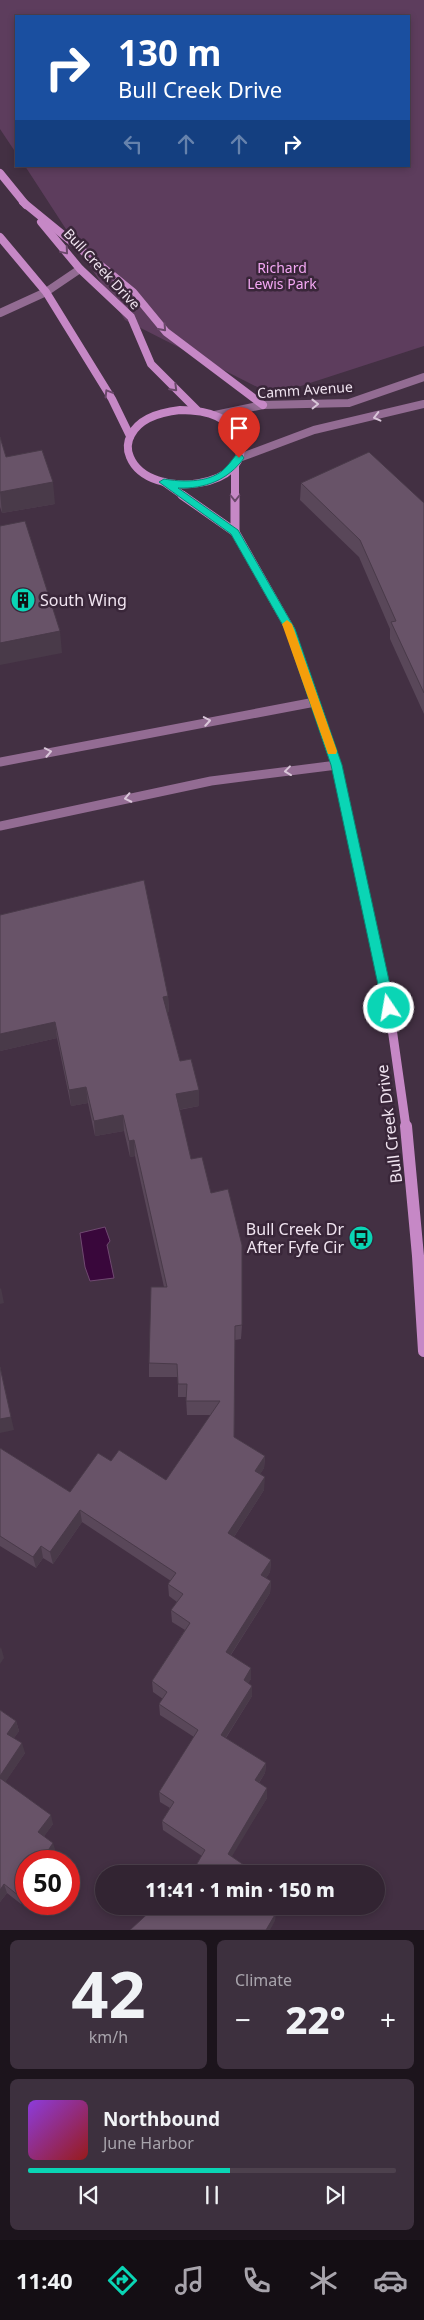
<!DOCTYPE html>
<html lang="en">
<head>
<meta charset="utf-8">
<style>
	:root { --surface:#322432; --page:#3d303e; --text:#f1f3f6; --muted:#a8a4ac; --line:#4d414d; --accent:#0ad5b5 }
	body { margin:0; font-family:"Noto Sans",sans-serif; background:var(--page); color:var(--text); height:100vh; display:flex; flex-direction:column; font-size:19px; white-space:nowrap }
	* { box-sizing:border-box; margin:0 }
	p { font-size:16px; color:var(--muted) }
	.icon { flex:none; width:28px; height:28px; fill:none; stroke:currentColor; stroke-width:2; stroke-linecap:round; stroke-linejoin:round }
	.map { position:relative; height:1930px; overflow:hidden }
	.details { display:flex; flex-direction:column; gap:10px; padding:10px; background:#1c141c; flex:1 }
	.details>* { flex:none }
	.top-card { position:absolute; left:15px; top:15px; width:395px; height:152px; border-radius:0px; box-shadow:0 2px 8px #0003,0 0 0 1px var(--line); background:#1a4fa0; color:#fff; overflow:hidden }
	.speed { position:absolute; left:15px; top:1850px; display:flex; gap:10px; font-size:25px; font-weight:700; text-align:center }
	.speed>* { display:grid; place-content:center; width:65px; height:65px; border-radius:50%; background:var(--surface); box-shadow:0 2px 8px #0003,0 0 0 1px var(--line); line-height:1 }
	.speed .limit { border:8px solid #d22; background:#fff; color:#111 }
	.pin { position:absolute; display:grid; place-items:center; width:42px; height:42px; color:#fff; margin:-51px -21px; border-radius:50% 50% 50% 0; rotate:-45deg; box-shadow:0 0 5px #0007 }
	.pin .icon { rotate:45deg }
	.me { position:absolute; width:55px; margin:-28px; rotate:348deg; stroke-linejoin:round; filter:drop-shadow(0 0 4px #0008) }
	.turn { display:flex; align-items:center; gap:18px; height:105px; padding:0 20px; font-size:22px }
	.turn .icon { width:65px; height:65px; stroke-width:2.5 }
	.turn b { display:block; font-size:35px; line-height:42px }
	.lanes { display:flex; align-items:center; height:48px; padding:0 20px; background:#0003; justify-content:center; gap:25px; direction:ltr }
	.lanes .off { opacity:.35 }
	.big { font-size:38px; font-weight:800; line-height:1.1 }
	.details .widget { flex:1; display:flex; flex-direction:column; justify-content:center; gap:8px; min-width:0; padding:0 18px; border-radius:8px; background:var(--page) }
	.details .dial { align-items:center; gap:0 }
	.dial b { font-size:65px; line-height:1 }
	.song { display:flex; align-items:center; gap:15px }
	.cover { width:60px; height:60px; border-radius:8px; background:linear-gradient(135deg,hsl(270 70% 55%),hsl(0 70% 35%)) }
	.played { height:5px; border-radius:2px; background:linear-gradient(90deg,var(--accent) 55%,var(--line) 55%) }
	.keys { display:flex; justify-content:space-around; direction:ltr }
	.heat { display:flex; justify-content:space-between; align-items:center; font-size:28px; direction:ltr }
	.details .tiles { flex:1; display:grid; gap:10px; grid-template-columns:1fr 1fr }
	.widget:last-child { grid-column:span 2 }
	.trip { position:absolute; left:95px; top:1865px; width:290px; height:50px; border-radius:25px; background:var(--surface); box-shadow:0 2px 8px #0003,0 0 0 1px var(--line); font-weight:800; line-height:50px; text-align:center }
	.tab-bar { display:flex; height:80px; justify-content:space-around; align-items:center; background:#140e14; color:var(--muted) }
	.tab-bar .icon { width:35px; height:35px }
	.tab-bar .active { color:var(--accent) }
	.tab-bar b { font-size:22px; color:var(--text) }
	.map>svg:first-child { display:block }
	.green { fill:#5d3d5d }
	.water { fill:#39073b; stroke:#704971 }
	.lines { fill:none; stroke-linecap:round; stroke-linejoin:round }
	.service-far1 { stroke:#936c93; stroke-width:8 }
	.service { stroke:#936c93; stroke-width:9 }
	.tertiary { stroke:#936c93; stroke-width:8 }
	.secondary-far2 { stroke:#c688c6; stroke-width:8 }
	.secondary-far1 { stroke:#c688c6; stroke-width:9 }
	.secondary { stroke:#c688c6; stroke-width:12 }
	.wall { fill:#594759 }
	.shaded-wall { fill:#493a49 }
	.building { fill:#685368; stroke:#493a49 }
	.oneway { stroke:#6a486a }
	.oneway2 { stroke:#d9c6d9 }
	.route { fill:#0ad5b5; stroke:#068a76 }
	.slow { fill:#f59e0b }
	.labels { text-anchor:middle; stroke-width:5; stroke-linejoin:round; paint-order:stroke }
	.far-park-label { font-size:14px; fill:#f4a8f4; stroke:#392639 }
	.far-street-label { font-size:14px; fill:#f0e4f0; stroke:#392639 }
	.poi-label { font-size:16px; fill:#f0e4f0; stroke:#392639; text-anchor:start }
	.street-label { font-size:16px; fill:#f0e4f0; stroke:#392639 }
</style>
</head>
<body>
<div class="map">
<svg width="424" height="1930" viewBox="0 0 424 1930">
	<rect width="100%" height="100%" fill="#433043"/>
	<polygon class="green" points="0,0 424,0 424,346 273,395 125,320 25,166 409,166 409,16 16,16 16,153 0,129"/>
	<polygon class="water" points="105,1227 110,1241 107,1245 114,1278 90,1281 85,1267 80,1233"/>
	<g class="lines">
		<polyline class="service-far1" points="0,313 46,292 80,269"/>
		<g class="service">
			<polyline points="0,762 315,702"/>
			<polyline points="0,826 211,781 337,765"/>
		</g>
		<g class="tertiary">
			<polyline points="215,415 263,405 349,403 424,377"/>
			<polyline points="239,458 314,430 424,404"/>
		</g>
		<g class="secondary-far2">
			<polyline points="0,173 26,205"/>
			<polyline points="23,202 133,292 166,332 263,405"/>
			<polyline points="41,222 80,269 131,317 151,364 197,410"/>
			<polyline points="0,237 46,292 112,399 130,436"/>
			<path d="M180,410C202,410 229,414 238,438C258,487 149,503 130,457C127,450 127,442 131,435C140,417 162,412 180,410Z"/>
			<polyline points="235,464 235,496"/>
			<polyline points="164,482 184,496"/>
		</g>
		<g class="secondary-far1">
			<polyline points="182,495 235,532 290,629 337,765 389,1007 406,1127"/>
			<polyline points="235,495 235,532"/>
		</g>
		<polyline class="secondary" points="406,1126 418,1256 424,1351"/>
	</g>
	<g class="wall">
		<polygon points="0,437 6,457 55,504 2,513 0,507"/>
		<polygon points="301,483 424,503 424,714 390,639 390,629 359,557 300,500"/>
		<polygon points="0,915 168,996 169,1012 167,1012 180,1061 199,1090 199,1106 179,1110 191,1159 242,1325 241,1339 235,1340 234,1437 265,1456 264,1468 260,1474 264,1490 234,1537 271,1560 270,1572 266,1578 271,1581 270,1593 231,1655 251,1679 248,1683 252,1686 252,1696 226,1738 266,1763 265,1773 259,1783 267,1788 267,1798 231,1856 202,1856 163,1830 162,1821 170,1808 160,1802 159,1792 194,1737 160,1715 159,1704 163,1699 153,1692 152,1681 185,1630 172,1622 171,1610 177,1602 169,1596 168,1584 171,1581 82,1522 53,1564 43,1558 36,1568 0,1546 0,1448 70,1492 111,1461 166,1480 211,1415 187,1415 186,1397 178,1397 178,1377 149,1377 149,1363 164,1287 135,1156 130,1157 124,1131 95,1136 88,1103 71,1106 57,1038 0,1051"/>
		<polygon points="0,1710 16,1721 19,1731 14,1738 25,1753 5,1782 53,1824 44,1836 56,1852 26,1861 26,1896 21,1904 7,1893 0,1902"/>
	</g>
	<g class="shaded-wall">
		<polygon points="53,482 55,504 2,513 0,492"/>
		<polygon points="60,631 62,653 0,665 0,643"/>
		<polygon points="168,996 169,1012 164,1013 163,997"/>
		<polygon points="55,1022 57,1038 0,1051 0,1034"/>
		<polygon points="86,1087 88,1103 71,1106 69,1090"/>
		<polygon points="199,1090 199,1106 176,1110 176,1094"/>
		<polygon points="123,1115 124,1131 95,1136 94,1121"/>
		<polygon points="134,1140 135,1156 130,1157 129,1141"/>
		<polygon points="1,1288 4,1303 0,1304 0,1289"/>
		<polygon points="11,1417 14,1430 0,1433 0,1419"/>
		<polygon points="265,1456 264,1468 254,1483 255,1471"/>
		<polygon points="265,1477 264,1490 228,1546 228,1533"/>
		<polygon points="80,1510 82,1522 53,1564 50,1552"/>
		<polygon points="41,1546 43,1558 36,1568 33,1557"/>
		<polygon points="271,1560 270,1572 260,1587 261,1575"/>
		<polygon points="271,1581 270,1593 226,1662 226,1652"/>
		<polygon points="1,1647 4,1658 0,1664 0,1649"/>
		<polygon points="251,1668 251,1679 243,1691 244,1680"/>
		<polygon points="252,1686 252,1696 221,1745 221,1735"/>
		<polygon points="16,1721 19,1731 10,1744 7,1734"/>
		<polygon points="22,1743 25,1753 2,1787 0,1781 0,1776"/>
		<polygon points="266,1763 265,1773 254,1790 255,1780"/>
		<polygon points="267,1788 267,1798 228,1863 228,1854"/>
		<polygon points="51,1815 53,1824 41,1841 38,1832"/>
		<polygon points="53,1843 56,1852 49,1861 41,1861"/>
		<polygon points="4,1884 7,1893 0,1902 0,1890"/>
		<polygon points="26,1884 26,1896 21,1904 19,1896"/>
		<polygon points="276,1913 275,1921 270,1930 266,1930"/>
	</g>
	<g class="building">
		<polygon points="0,437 6,457 42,450 53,482 0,492"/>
		<polygon points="369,452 424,503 424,693 391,622 396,621 360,540 301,483"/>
		<polygon points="25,521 60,631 0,643 0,526"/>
		<polygon points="144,880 168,996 163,997 180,1061 191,1059 199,1090 176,1094 191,1159 202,1157 211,1193 228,1189 242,1245 242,1325 235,1326 234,1437 265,1456 255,1471 265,1477 228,1533 271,1560 261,1575 271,1581 226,1652 251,1668 244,1680 252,1686 221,1735 266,1763 255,1780 267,1788 228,1854 257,1874 191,1874 205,1850 162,1821 174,1802 159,1792 198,1730 159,1704 167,1692 152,1681 190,1623 171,1610 183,1594 168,1584 176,1573 80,1510 50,1552 41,1546 33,1557 0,1536 0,1448 70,1492 98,1453 111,1461 119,1450 166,1480 220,1401 186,1401 187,1384 178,1384 177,1364 149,1363 151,1287 167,1287 134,1140 129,1141 123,1115 94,1121 86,1087 69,1090 55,1022 0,1034 0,915"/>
		<polygon points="0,1367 11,1417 0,1419"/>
		<polygon points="0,1710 16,1721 7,1734 22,1743 0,1776"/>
		<polygon points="0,1778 51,1815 38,1832 53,1843 41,1861 26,1861 26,1884 19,1896 4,1884 0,1890"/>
		<polygon points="156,1906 162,1906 169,1911 172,1906 268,1906 267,1907 276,1913 266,1930 130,1930"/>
	</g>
	<defs><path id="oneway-chevron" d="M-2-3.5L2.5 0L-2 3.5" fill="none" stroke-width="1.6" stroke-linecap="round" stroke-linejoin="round" transform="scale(1.25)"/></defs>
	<g class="oneway">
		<use href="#oneway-chevron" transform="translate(65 251) rotate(50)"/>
		<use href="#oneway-chevron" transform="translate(163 328) rotate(48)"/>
		<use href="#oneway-chevron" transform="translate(174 388) rotate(45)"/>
		<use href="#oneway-chevron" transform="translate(108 393) rotate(-121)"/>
		<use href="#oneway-chevron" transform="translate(235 498) rotate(90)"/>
	</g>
	<g class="oneway2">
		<use href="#oneway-chevron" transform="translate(315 404) rotate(-1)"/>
		<use href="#oneway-chevron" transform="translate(377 417) rotate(166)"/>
		<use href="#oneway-chevron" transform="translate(207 721) rotate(-10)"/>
		<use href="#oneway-chevron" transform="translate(48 752) rotate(-11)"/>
		<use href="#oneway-chevron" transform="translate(288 771) rotate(173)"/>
		<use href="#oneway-chevron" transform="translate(128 798) rotate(168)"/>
	</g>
	<path class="route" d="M236,455H242L244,458C228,480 205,489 178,488L238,530L295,629L342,765L395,1008L389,1012L383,1008L331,765L285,629L231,534L159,482L164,479C181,482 207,483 222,471C227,467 232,460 236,455Z"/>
	<polygon class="slow" points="287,620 292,624 337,751 336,754 328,754 327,751 282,624"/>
	<defs>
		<symbol id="building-disc" viewBox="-11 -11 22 22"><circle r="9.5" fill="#0ad5b5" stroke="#392639"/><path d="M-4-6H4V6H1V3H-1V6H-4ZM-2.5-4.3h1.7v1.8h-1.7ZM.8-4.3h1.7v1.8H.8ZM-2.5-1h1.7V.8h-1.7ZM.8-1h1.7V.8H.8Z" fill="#111"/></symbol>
		<symbol id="bus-disc" viewBox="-11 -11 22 22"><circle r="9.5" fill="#0ad5b5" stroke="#392639"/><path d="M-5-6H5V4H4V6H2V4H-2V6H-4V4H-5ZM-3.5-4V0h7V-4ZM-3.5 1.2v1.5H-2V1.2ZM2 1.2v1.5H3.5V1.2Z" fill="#111"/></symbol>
	</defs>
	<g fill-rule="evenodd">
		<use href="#building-disc" x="9" y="586" width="28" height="28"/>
		<use href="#bus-disc" x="347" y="1224" width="28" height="28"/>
	</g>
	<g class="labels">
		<g class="far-park-label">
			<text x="282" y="273">Richard<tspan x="282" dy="16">Lewis Park</tspan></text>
		</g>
		<g class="far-street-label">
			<text transform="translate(102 269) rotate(47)" y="5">Bull Creek Drive</text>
			<text transform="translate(305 390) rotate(-4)" y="5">Camm Avenue</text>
		</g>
		<g class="poi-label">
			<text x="40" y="606">South Wing</text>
			<text x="344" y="1235" text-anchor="end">Bull Creek Dr<tspan x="344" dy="18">After Fyfe Cir</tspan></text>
		</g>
		<g class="street-label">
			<text transform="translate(389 1124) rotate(-97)" y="6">Bull Creek Drive</text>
		</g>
	</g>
</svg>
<div class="speed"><div class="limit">50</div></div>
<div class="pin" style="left:239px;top:458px;background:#d93025"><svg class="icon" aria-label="arrive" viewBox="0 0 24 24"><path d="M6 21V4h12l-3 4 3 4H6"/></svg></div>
<svg class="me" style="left:389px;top:1008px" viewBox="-20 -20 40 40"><circle r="17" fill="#0ad5b5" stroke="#fff" stroke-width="3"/><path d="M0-11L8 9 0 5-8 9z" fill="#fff"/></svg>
<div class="trip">11:41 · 1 min · 150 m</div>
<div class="top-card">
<div class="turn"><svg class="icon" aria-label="right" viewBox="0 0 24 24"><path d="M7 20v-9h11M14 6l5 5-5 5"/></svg><div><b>130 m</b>Bull Creek Drive</div></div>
<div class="lanes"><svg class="icon off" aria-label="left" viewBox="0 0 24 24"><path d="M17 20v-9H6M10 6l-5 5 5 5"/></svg><svg class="icon off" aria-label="ahead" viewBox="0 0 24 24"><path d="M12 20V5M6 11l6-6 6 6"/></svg><svg class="icon off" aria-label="ahead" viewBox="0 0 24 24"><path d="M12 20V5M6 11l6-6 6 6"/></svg><svg class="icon" aria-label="right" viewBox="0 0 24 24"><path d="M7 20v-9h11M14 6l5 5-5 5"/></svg></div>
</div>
</div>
<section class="details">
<div class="tiles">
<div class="widget dial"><b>42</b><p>km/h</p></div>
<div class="widget"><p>Climate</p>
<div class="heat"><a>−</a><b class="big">22°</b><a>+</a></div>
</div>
<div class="widget">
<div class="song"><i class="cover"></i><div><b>Northbound</b><p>June Harbor</p></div></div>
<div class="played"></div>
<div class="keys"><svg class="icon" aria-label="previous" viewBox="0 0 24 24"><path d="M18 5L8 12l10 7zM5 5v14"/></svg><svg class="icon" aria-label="pause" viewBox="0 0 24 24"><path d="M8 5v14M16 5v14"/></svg><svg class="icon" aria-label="next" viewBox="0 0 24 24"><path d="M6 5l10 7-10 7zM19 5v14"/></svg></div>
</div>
</div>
</section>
<nav class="tab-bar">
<b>11:40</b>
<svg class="icon active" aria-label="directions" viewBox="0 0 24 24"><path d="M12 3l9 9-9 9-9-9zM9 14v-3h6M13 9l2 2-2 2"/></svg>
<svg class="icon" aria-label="music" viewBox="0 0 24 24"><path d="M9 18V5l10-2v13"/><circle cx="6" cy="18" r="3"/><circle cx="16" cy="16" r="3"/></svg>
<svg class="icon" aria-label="phone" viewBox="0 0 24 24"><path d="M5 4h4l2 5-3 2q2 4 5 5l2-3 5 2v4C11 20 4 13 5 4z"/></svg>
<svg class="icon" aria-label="climate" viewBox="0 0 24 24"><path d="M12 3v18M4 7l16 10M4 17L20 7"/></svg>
<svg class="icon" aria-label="car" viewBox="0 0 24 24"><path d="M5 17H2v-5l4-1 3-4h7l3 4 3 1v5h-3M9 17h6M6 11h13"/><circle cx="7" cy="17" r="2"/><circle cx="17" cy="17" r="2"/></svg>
</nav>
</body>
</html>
